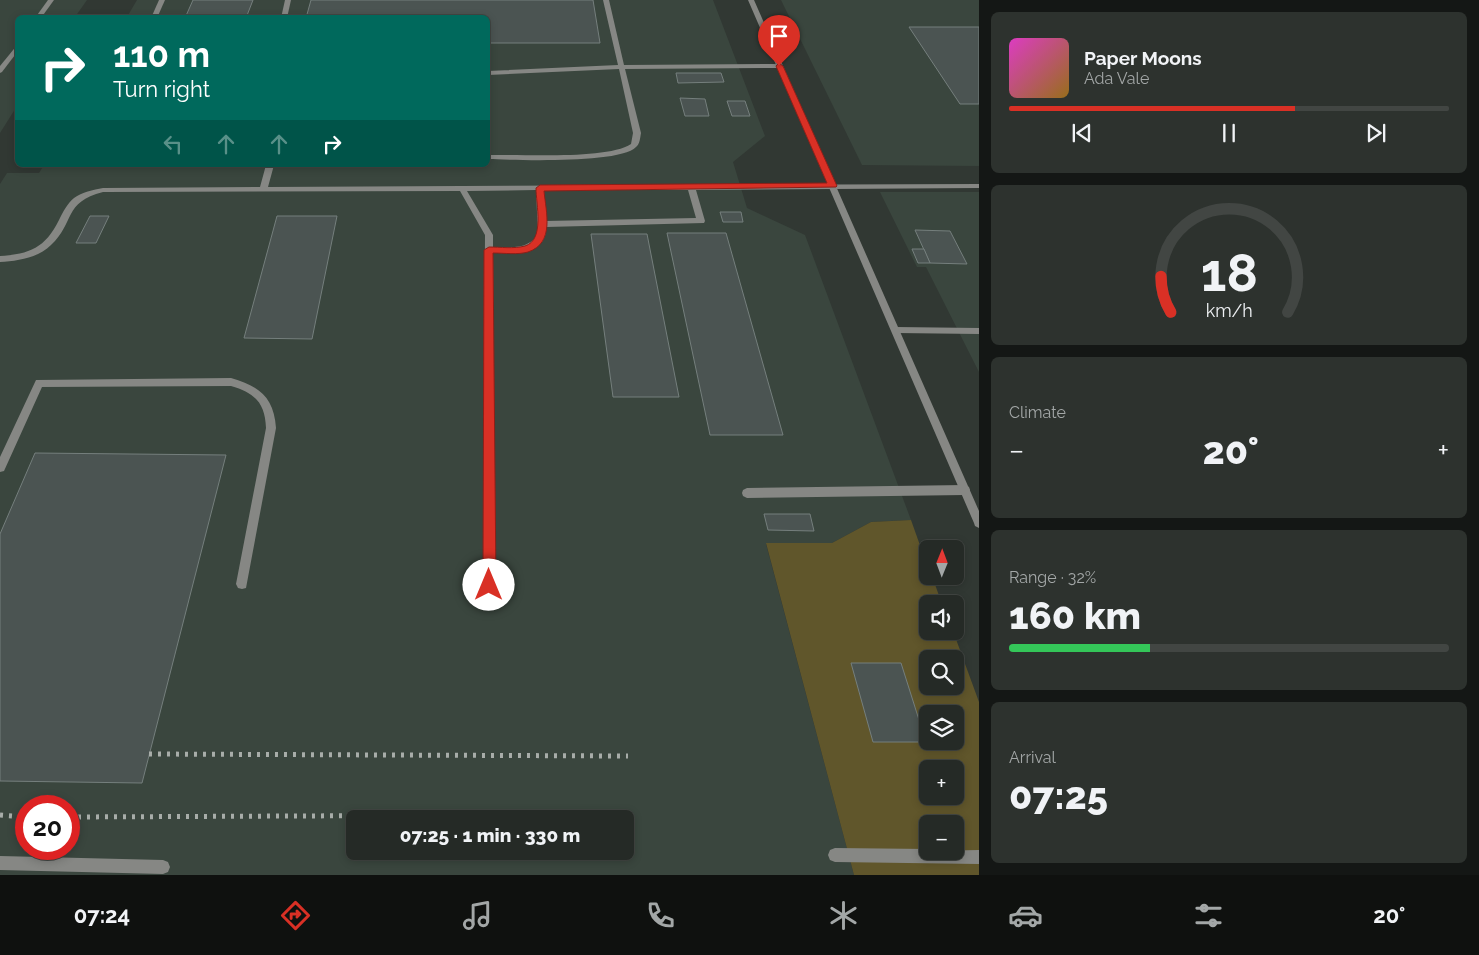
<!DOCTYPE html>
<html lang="en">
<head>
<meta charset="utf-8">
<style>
	:root { --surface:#252a26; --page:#2d322e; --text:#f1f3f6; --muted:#a3a7a7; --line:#424643; --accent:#d93025 }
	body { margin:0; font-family:Raleway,sans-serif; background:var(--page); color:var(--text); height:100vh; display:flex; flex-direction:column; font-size:19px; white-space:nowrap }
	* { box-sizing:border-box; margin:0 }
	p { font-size:16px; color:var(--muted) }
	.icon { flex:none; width:28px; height:28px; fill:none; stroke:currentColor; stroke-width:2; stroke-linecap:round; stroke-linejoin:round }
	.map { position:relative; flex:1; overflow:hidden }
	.sheet { display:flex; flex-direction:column; gap:12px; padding:12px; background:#141715; width:500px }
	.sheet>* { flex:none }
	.banner { position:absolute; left:15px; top:15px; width:475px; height:152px; border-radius:8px; box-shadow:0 2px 8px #0003,0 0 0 1px var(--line); background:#00695c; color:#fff; overflow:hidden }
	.needle { width:32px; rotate:1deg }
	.controls { position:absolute; left:919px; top:540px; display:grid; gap:10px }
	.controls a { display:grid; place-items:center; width:45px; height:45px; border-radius:8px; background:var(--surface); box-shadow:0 2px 8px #0003,0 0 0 1px var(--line); font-size:25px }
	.speed { position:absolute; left:15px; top:795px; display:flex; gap:10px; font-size:25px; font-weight:700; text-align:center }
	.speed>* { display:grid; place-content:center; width:65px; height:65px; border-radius:50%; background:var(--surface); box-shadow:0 2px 8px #0003,0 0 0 1px var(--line); line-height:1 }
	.speed .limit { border:8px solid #d22; background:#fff; color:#111 }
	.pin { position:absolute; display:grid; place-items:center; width:42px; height:42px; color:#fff; margin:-51px -21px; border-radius:50% 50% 50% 0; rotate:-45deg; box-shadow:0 0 5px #0007 }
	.pin .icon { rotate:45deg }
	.me { position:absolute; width:55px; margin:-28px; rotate:0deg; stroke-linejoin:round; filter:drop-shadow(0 0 4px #0008) }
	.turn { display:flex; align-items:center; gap:18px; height:105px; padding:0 15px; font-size:22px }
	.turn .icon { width:65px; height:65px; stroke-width:2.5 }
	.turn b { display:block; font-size:35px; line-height:42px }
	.lanes { display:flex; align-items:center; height:48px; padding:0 15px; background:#0003; justify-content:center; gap:25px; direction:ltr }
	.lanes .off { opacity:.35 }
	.big { font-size:38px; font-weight:800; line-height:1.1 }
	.sheet .card { flex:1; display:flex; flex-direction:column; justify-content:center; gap:8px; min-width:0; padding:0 18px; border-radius:8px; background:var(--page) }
	.sheet .dial { align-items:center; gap:0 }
	.dial svg { height:130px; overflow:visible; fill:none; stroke:var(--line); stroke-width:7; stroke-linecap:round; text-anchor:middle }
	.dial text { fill:var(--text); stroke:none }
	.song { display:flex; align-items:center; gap:15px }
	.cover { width:60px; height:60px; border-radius:8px; background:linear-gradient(135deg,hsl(310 70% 55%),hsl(40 70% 35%)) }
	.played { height:5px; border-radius:2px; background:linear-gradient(90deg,var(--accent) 65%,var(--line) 65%) }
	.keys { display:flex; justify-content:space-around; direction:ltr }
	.heat { display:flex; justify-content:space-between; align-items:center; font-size:28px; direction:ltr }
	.charge { height:8px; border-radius:4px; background:linear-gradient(90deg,#34c759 32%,var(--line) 0) }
	.trip { position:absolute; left:346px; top:810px; width:288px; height:50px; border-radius:8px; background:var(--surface); box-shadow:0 2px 8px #0003,0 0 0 1px var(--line); font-weight:800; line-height:50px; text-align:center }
	.tab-bar { display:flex; height:80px; justify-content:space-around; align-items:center; background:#0f110f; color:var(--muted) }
	.tab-bar .icon { width:35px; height:35px }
	.tab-bar .active { color:var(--accent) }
	.tab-bar b { font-size:22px; color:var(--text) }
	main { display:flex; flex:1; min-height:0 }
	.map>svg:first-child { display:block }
	.built { fill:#3a463e; fill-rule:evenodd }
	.green { fill:#60562b; fill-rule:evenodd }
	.building { fill:#4b5452; stroke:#757f7d }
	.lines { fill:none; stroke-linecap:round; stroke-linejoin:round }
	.lane { fill:#868784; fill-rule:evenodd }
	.street { fill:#868784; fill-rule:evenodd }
	.rail { stroke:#a8ada9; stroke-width:5; stroke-dasharray:3 6; stroke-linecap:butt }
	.route { fill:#d93025; stroke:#8d1f18 }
</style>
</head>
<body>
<main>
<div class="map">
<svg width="979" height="875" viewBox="0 0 979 875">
	<rect width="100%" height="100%" fill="#313833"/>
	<g class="built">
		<polygon points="0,0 87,0 75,17 18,18 17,106 0,133"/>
		<path d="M137,0H713L765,136L733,162L747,208L805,235L911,520L871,522L832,543L766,544L854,875H0V184L7,173H39L44,165H488V18L127,17ZM26,806H69V849H26ZM355,819H625V851H355Z"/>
		<polygon points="781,0 979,0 979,166 862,165"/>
		<polygon points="880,192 979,192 979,372 926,267 917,267"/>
	</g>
	<path class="green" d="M911,520L927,565L928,576H932L942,604H928V631H953L979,702V875H854L766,543H832L871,522ZM928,659H955V686H928ZM928,714H955V741H928ZM928,769H955V796H928ZM928,824H955V851H928Z"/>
	<g class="building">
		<polygon points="193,0 253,0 246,18 185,18"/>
		<polygon points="311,0 593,0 600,43 488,43 488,18 306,18"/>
		<polygon points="909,27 979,27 979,104 960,104"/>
		<polygon points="676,73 721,73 724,82 678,83"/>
		<polygon points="680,98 705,99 709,116 685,116"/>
		<polygon points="727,101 745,101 750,116 732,116"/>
		<polygon points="720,212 741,212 743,222 723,222"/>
		<polygon points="90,216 109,216 96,243 76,243"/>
		<polygon points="277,216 337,216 312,339 244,338"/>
		<polygon points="915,230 950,231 967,264 930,263"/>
		<polygon points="667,233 726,233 783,435 710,435"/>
		<polygon points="591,234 647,234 679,397 613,397"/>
		<polygon points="912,249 924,249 930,263 918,263"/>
		<polygon points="35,453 226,455 142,783 0,781 0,534"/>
		<polygon points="764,514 810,514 814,531 768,530"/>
		<polygon points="851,663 901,663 926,742 873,742"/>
	</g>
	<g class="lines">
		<g class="lane">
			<polygon points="48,0 54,0 41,18 35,18"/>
			<polygon points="159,0 165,0 157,18 151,18"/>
			<polygon points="285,0 291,0 287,18 281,18"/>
			<path d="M603,0H609L624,65L779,64L782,66L779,68L625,69L641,133C640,138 640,144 636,147C620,164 514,160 488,159V155C520,154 607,160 631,144L633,133L619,69L488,75V71L618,65Z"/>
			<polygon points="18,44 18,51 2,72 0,73 0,66"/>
			<path d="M266,165H274L268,187L688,185L691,184L694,185L979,184V188L696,190L705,221L704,223L546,227C547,256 513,252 493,253L495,585L493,589L489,590L485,589L483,585L485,235L460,191L103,192C63,202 75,223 51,245C38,258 17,261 0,262V256C30,254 45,248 59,220C63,212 67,204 74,198C82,192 93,190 103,188L260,187ZM536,190L538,235C526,250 512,247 493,247V235L467,191ZM544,190H688L696,218L545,221Z"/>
			<polygon points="896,327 979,328 979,334 896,333 892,330"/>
			<path d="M231,378C259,386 274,397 276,428L246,588L242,589L238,588L236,584L266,428C265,403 255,393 231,386L42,387L4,471L0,472V457L36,380Z"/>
			<polygon points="965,485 969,487 970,490 969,493 965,495 747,498 743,496 742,493 743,490 747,488"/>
			<polygon points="835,848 928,849 928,851 979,850 979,864 835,862 830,860 828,855 830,850"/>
			<polygon points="0,856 163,860 168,862 170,867 168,872 163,874 0,870"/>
		</g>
		<polygon class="street" points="748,0 754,0 979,511 979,528 975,526 974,523"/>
		<g class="rail">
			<polyline points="149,754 628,756"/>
			<polyline points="0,815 26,817"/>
			<polyline points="69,817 519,815"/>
		</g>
	</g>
	<path class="route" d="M779,63L783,66L837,186L836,187L544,191C546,212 555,243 528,252C518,255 504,253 493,253L496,585L494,589L489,591L485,589L483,585L484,250L489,247C500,247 514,249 525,246C545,240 536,204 536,188L540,185L827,183L776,66Z"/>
</svg>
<div class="controls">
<a><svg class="needle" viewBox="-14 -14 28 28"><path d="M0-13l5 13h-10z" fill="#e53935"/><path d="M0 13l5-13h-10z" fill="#a3a7a7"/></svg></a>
<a><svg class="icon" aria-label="sound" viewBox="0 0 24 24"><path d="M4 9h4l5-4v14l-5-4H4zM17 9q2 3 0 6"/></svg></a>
<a><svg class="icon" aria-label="search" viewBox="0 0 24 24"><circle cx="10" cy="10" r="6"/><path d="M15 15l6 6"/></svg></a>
<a><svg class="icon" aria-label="layers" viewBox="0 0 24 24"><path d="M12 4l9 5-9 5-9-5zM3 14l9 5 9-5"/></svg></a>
<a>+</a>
<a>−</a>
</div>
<div class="speed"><div class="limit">20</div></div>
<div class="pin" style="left:779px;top:66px;background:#d93025"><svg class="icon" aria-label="arrive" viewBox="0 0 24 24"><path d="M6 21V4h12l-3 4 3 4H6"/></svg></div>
<svg class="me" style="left:489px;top:585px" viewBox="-20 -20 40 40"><circle r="19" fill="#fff"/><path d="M0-13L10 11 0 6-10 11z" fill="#d93025"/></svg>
<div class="trip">07:25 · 1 min · 330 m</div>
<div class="banner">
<div class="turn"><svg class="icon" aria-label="right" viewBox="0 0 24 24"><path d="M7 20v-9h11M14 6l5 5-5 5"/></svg><div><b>110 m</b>Turn right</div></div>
<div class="lanes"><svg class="icon off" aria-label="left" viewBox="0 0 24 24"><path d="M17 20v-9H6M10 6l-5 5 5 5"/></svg><svg class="icon off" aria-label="ahead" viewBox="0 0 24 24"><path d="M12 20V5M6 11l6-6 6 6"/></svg><svg class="icon off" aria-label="ahead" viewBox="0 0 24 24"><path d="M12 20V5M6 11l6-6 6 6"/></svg><svg class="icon" aria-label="right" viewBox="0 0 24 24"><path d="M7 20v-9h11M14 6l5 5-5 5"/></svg></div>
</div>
</div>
<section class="sheet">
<div class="card">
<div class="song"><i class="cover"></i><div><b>Paper Moons</b><p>Ada Vale</p></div></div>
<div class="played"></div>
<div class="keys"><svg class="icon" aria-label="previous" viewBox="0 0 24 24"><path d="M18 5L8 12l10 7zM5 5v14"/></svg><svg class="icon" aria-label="pause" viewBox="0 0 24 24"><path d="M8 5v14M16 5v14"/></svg><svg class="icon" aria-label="next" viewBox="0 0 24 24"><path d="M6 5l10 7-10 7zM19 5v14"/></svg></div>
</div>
<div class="card dial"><svg viewBox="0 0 100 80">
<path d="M14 69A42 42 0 1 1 86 69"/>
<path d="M14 69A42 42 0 0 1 8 47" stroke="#d93025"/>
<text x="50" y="56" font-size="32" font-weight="700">18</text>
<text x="50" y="72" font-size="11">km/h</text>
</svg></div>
<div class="card"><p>Climate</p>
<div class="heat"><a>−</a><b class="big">20°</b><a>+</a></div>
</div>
<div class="card"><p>Range · 32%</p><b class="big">160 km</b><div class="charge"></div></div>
<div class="card"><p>Arrival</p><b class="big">07:25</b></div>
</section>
</main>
<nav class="tab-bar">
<b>07:24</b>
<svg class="icon active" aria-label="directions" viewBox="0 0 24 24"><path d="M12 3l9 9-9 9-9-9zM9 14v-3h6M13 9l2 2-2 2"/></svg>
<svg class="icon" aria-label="music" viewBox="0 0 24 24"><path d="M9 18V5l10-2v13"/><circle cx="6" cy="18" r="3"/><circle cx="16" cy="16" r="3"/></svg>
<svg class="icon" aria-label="phone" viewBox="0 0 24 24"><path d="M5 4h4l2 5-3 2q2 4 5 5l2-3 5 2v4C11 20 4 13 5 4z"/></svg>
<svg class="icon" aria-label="climate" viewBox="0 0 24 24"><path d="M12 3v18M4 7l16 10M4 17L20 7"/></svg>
<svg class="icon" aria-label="car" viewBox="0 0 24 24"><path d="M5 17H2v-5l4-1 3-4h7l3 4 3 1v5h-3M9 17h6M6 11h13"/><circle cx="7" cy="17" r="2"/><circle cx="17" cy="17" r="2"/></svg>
<svg class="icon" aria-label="filters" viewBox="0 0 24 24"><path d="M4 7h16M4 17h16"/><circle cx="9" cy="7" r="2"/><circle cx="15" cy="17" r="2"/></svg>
<b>20°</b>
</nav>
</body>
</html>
